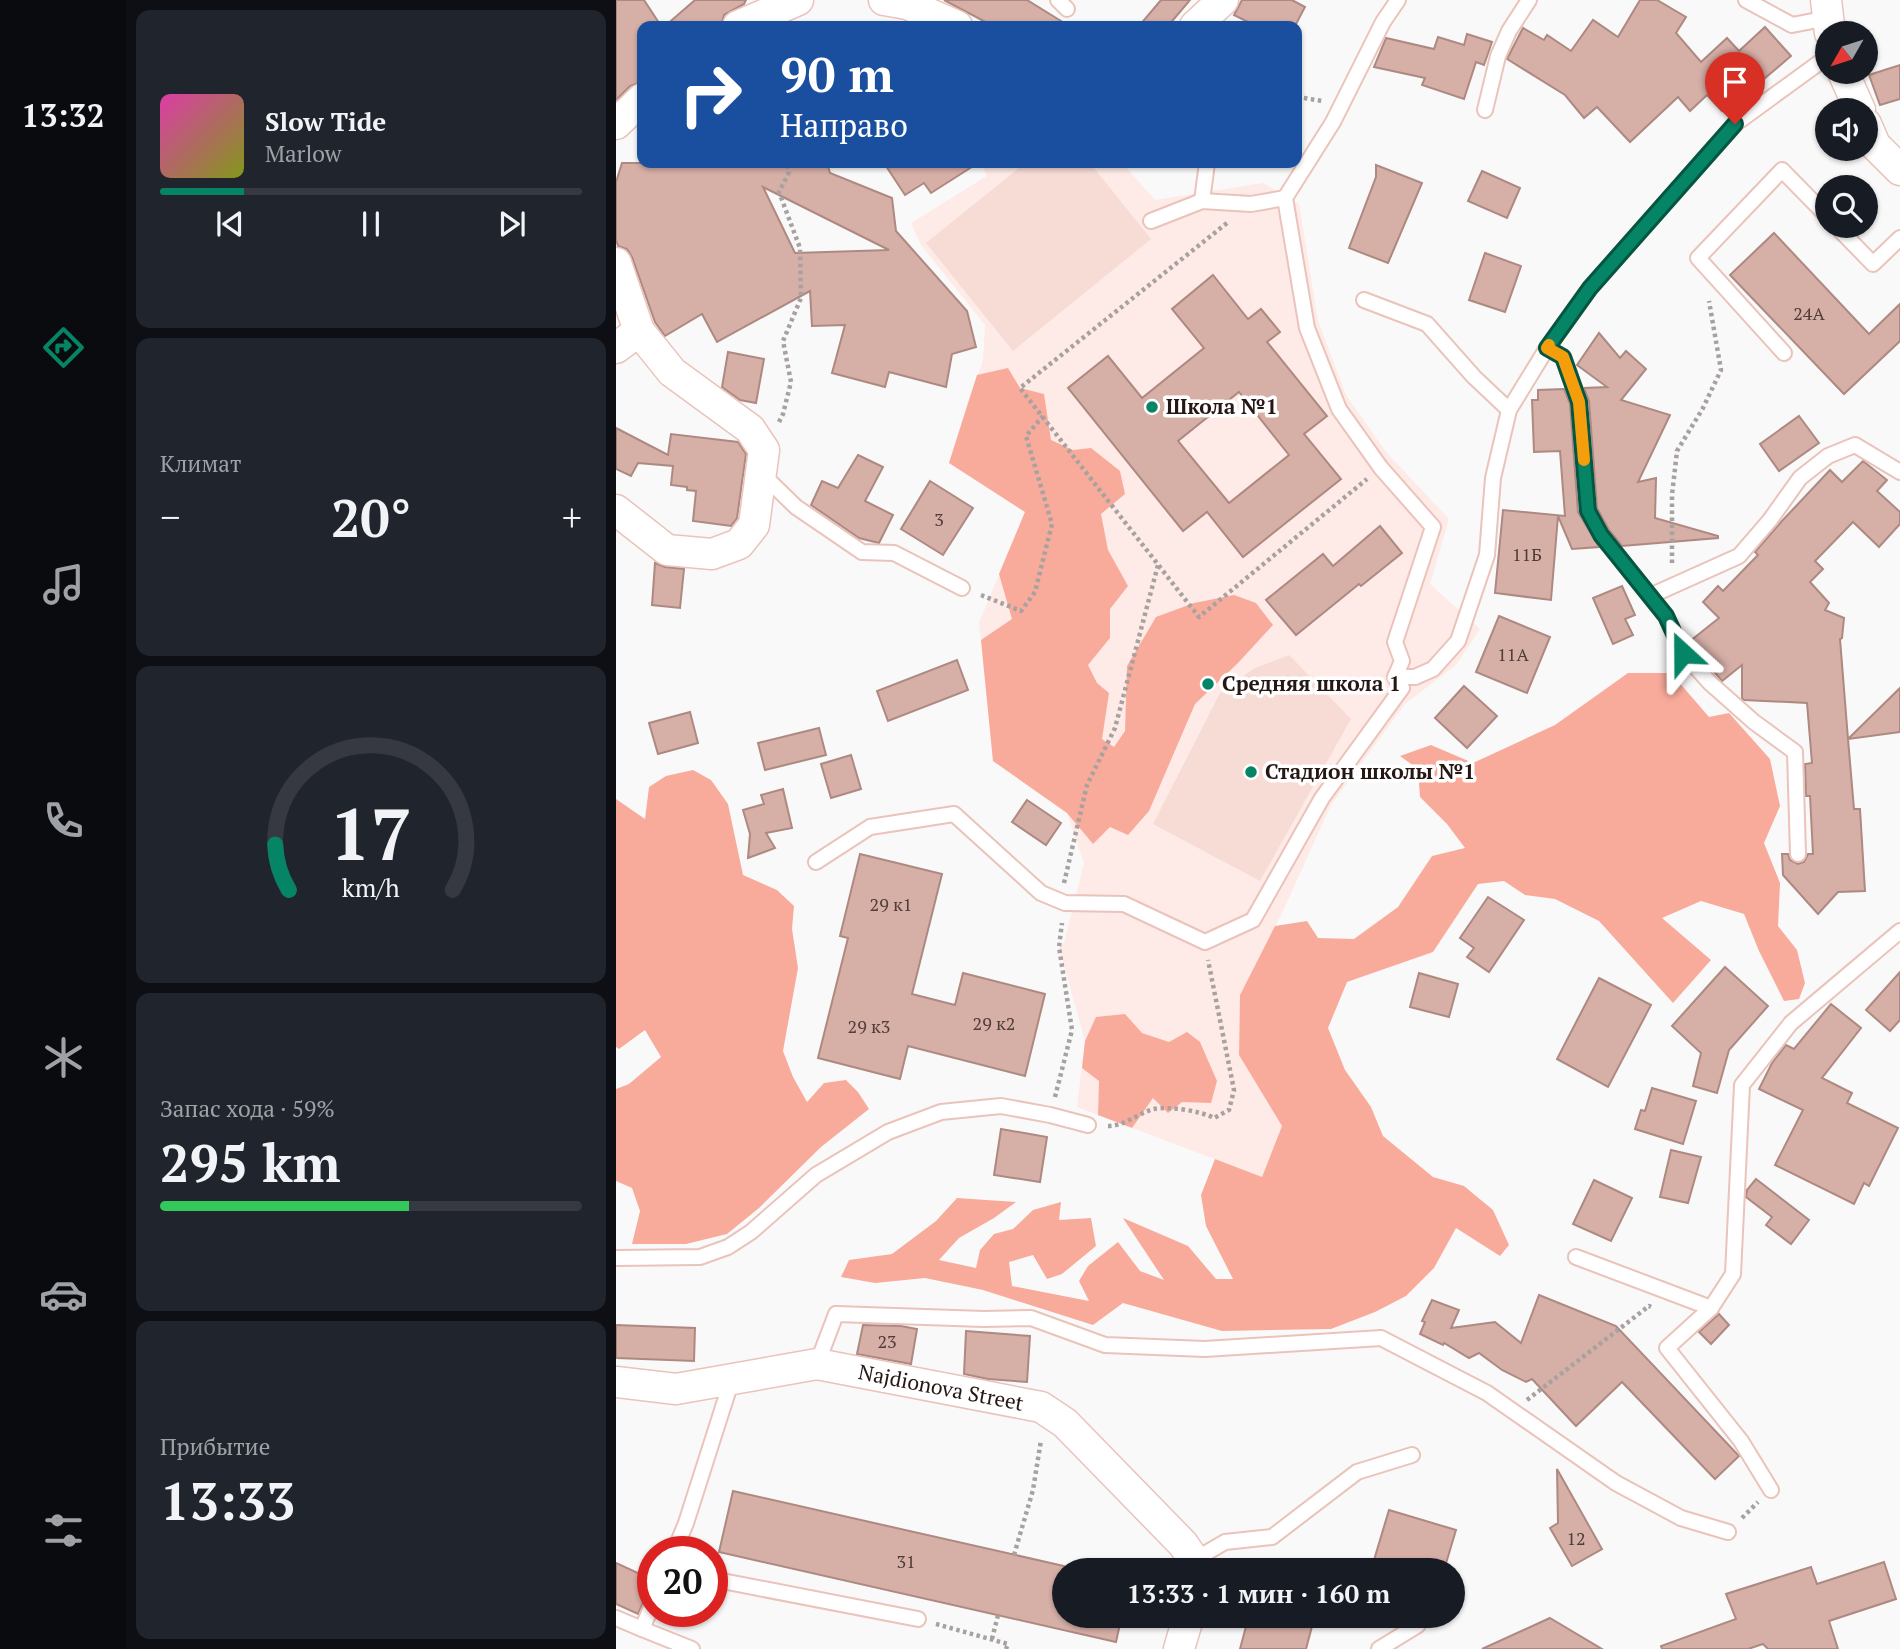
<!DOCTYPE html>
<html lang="ru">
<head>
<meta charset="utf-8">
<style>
	:root { --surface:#171b24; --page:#20242c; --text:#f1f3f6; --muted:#9ea1a6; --line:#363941; --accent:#068466 }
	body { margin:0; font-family:"PT Serif",serif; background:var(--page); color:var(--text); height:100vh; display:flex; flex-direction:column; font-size:26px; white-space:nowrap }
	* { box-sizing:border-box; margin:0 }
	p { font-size:23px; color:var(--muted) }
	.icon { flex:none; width:38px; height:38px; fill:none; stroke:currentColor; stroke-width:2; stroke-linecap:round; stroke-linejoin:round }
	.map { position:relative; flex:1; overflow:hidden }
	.panel { display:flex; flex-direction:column; gap:10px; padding:10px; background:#0d0f14; width:490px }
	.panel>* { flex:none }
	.hud { position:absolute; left:21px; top:21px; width:665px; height:147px; border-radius:14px; box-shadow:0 2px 5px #0004; background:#1a4fa0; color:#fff; overflow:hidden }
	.needle { width:46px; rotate:231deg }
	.fabs { position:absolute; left:1199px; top:21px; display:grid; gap:14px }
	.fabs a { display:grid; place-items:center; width:63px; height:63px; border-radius:50%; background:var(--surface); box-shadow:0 2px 5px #0004; font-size:35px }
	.speed { position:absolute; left:21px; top:1536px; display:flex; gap:14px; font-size:35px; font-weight:700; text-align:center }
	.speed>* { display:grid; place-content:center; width:91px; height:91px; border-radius:50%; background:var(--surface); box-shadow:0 2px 5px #0004; line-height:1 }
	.speed .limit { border:10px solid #d22; background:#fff; color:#111 }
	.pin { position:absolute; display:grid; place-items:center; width:60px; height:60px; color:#fff; margin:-72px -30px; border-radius:50% 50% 50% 0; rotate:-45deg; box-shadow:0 0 7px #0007 }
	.pin .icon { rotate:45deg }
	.me { position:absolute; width:77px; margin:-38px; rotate:336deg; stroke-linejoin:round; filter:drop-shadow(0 0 5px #0008) }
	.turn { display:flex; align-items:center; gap:24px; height:147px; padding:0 28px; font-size:32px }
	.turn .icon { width:91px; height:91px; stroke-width:2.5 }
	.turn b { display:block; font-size:49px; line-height:60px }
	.big { font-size:52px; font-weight:700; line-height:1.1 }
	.panel .tile { flex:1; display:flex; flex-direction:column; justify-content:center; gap:10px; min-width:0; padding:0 24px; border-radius:14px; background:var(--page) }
	.panel .dial { align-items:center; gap:0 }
	.dial svg { height:182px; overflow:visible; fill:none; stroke:var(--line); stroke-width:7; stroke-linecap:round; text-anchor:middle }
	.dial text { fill:var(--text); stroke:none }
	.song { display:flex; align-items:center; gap:21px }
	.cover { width:84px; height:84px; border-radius:10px; background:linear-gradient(135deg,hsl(320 70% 55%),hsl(70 70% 35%)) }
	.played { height:7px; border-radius:4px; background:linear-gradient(90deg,var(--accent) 20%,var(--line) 20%) }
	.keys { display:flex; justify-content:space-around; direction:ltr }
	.heat { display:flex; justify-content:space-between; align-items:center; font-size:38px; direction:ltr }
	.charge { height:10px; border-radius:5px; background:linear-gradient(90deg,#34c759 59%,var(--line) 0) }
	.trip { position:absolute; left:436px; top:1558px; width:413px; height:70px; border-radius:35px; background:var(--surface); box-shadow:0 2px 5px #0004; font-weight:700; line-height:70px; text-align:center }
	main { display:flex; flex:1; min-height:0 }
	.menu { display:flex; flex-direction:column; width:126px; justify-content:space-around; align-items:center; background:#090b0e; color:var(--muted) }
	.menu .icon { width:49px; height:49px }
	.menu .active { color:var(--accent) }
	.menu b { font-size:32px; color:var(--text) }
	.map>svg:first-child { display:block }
	.built { fill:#feeae6 }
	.green { fill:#f7dcd6 }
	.forest { fill:#f9ab9b }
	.building { fill:#d6afa7; stroke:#ae8981; stroke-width:2; fill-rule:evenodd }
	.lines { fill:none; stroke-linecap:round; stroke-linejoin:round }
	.service-casing { stroke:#eac3ba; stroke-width:18 }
	.minor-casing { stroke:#eac3ba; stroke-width:33 }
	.path { stroke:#a7a1a0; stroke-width:4.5; stroke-dasharray:3.5 3.5; stroke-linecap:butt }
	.service { stroke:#fff; stroke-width:14 }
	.minor { stroke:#fff; stroke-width:30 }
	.route-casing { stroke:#045642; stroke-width:18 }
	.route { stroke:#068466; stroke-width:12 }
	.slow { stroke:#f59e0b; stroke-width:12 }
	.poi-dot { fill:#068466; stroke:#fff; stroke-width:2.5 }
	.labels { text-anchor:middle; stroke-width:7; stroke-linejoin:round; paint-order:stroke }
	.number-label { font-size:18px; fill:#513d39 }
	.poi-label { font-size:21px; font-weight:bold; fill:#251714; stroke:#fff; text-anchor:start }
	.street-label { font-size:21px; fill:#251714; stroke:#fff }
</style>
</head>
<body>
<main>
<nav class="menu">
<b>13:32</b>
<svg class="icon active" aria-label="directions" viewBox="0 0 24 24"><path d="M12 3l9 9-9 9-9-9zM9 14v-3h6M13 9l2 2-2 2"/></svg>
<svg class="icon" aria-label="music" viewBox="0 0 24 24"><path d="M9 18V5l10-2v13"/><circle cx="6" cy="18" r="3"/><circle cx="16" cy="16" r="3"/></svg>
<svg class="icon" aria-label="phone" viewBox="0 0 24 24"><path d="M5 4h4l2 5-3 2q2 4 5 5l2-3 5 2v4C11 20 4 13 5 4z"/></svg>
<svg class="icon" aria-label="climate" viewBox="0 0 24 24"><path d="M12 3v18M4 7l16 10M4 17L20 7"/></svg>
<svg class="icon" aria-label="car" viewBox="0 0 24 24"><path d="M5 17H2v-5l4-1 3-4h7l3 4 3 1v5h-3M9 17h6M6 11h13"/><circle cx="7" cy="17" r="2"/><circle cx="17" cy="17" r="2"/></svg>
<svg class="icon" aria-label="filters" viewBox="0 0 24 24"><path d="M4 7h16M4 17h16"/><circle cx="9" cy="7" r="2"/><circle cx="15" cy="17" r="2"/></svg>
</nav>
<section class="panel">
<div class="tile">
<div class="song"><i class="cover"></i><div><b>Slow Tide</b><p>Marlow</p></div></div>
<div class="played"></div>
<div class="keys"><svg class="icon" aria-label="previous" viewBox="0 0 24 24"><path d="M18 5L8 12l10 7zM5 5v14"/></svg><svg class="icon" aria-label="pause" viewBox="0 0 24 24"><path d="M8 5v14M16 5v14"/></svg><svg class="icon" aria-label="next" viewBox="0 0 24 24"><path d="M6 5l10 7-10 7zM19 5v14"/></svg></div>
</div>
<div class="tile"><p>Климат</p>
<div class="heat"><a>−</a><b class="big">20°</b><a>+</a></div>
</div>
<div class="tile dial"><svg viewBox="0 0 100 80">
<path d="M14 69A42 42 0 1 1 86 69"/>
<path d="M14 69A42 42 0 0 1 8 49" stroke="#068466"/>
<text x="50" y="56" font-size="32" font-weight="700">17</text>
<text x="50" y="72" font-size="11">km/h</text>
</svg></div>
<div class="tile"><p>Запас хода · 59%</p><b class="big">295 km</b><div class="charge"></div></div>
<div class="tile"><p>Прибытие</p><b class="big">13:33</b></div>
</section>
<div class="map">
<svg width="1284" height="1649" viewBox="0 0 1284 1649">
	<rect width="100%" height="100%" fill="#f9f9f9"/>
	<polygon class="built" points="365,163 506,163 539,200 647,183 683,204 702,321 730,395 770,452 833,519 814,584 864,629 840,665 789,704 715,805 667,911 624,995 623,1055 666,1126 646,1177 461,1107 469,1041 443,947 448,943 468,863 451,813 377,761 363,623 409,512 333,463 352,401 367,361 369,325 305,245 295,223 371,176"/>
	<g class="green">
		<polygon points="409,163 474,163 535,239 397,351 310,243"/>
		<polygon points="673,655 735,719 644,881 537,824 604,693 637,669"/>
	</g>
	<g class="forest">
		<polygon points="392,368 404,388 428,394 435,440 457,450 475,448 504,471 509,494 485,514 492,550 512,586 494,609 494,638 472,665 481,683 493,693 486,739 498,747 509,731 511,666 540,617 578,603 618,595 640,603 657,625 622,663 579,704 533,811 512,835 494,827 477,844 451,813 377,761 365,640 396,619 383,574 409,512 333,463 361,375"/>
		<polygon points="1012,673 1055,673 1093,717 1113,713 1154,759 1164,806 1148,843 1164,883 1162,926 1181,950 1189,983 1183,999 1168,1001 1143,951 1128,914 1085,901 1046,918 1095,960 1057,1003 983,921 939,899 909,895 888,881 862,884 817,952 731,982 712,1028 729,1070 755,1107 767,1136 817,1177 848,1186 877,1210 893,1245 884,1256 840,1228 818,1268 790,1296 759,1312 715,1329 606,1331 507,1303 477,1325 367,1290 309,1278 259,1283 225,1277 233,1260 276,1254 320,1221 341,1198 400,1202 378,1218 343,1238 323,1260 360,1268 364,1250 378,1234 397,1229 417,1210 445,1202 443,1220 475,1218 480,1246 446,1274 431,1279 417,1255 393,1262 396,1286 473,1301 463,1281 472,1266 502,1242 524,1271 548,1280 507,1218 572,1246 600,1279 617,1279 590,1226 585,1195 599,1159 646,1177 666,1126 623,1055 624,995 659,926 691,921 702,938 738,939 782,907 816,856 849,848 831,824 804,797 802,769 784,756 815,745 857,763 939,725"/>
		<polygon points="77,770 95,780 112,804 127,875 161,890 178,906 176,929 182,968 167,1051 177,1077 191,1102 208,1083 230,1080 242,1092 253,1109 205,1147 143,1208 111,1234 70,1244 16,1244 24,1211 16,1188 0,1181 0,1089 13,1084 45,1057 29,1030 3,1049 0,1047 0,799 29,819 33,787 50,776"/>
		<polygon points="509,1014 526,1033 553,1042 571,1032 584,1042 601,1081 595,1103 566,1102 552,1113 537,1098 516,1128 482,1115 483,1081 466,1068 469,1041 480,1017"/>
	</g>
	<g class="building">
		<polygon points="0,0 28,0 45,26 26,26 26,82 14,86 0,100"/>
		<polygon points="79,0 130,0 128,4 108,15 105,26 49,26"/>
		<polygon points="328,0 411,0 453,26 377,26"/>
		<polygon points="545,0 574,0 552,26 523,26"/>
		<polygon points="626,0 676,0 689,7 679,26 640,26 618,15"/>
		<polygon points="1024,0 1041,0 1070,17 1060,33 1085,62 1111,38 1123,51 1149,27 1175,56 1148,79 1145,76 1106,111 1091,95 1074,111 1062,97 1014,142 981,107 968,118 949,95 891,59 907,28 928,40 931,35 955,51 977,20 1002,37"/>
		<polygon points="851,34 876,42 868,65 860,62 848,99 806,85 809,78 758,67 770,38 818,49 822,37 848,45"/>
		<polygon points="1284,65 1284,99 1264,105 1253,75"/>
		<path d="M6,163H211L214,173L276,198L280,231L351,311L360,347L336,354L330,387L273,372L269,387L216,373L229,325L196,326L194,291L101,342L86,314L49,336L39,322L16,257L11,249L2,246L0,240V182ZM147,187L273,250L179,253Z"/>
		<polygon points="268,163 362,163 315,193 308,183 289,195"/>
		<polygon points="760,165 806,183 772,263 733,248 760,177"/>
		<polygon points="866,171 904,188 891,218 852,201"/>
		<polygon points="1158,233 1253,334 1284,304 1284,341 1228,394 1114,275"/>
		<polygon points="869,253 905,266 889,312 853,300"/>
		<path d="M597,275L632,319L645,309L664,332L651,342L711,416L688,434L725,479L627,557L591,512L567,531L452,388L492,356L526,398L588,348L556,309ZM623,392L673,455L613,503L562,441Z"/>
		<polygon points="983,333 1004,358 1010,351 1030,369 1005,400 1054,415 1022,482 1040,478 1039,518 1102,536 1102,538 1006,546 993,530 981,508 973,401 968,388 991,387 961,365"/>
		<polygon points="112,352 148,359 140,403 124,400 106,387"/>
		<polygon points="948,389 954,404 962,512 983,547 956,549 942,516 935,600 879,593 887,510 949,516 944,451 918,452 916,400 922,400 922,390"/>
		<polygon points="1183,416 1203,443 1163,471 1144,444"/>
		<polygon points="0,428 52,455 55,434 122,442 130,454 121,518 115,526 77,521 80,491 71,490 71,487 55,485 57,466 22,463 15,476 0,469"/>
		<polygon points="242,455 267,467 249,501 277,515 263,543 243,538 195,505 206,481 222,488"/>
		<polygon points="1247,461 1271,480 1261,491 1284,512 1284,524 1263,547 1237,522 1199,561 1207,569 1194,582 1213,603 1209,610 1228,618 1226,638 1224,639 1232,739 1284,688 1284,732 1232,739 1238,809 1244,809 1249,891 1222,892 1202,914 1167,875 1166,854 1172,854 1174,860 1182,864 1188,862 1192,854 1197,854 1194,796 1190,796 1189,764 1196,763 1191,703 1128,700 1126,698 1126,665 1106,681 1073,642 1103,618 1087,602 1102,586 1107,591 1142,555 1139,552 1165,522 1214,470 1226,482"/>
		<polygon points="314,481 357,508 327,555 285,529"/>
		<polygon points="764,526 786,553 745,586 743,584 680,635 650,600 707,554 717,566"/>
		<polygon points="39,563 49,567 68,569 64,608 36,605"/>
		<polygon points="1006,586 1019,615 1009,619 1017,635 997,644 977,598"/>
		<polygon points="883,616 934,637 911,693 860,672"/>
		<polygon points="341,660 352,690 272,721 261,691"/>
		<polygon points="848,686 881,716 851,748 819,718"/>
		<polygon points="74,712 82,743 42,754 33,723"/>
		<polygon points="203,728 210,755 149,770 142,743"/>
		<polygon points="235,755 245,789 215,798 205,764"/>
		<polygon points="167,789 176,828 150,833 159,848 132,858 134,834 127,810 148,804 145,795"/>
		<polygon points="411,800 445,823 430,845 396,822"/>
		<polygon points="244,854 326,874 296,994 339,1005 347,973 429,994 409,1076 292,1046 284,1079 202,1058 232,938 224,936"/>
		<polygon points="872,897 908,920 873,972 851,957 858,948 844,938"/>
		<polygon points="1109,967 1152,1006 1113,1050 1101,1093 1077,1086 1085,1053 1056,1026"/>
		<polygon points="1284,972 1284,1020 1274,1031 1250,1010"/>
		<polygon points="803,973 842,984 833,1017 794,1007"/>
		<polygon points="983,978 1035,1005 992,1087 941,1059"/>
		<polygon points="1215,1004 1245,1028 1206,1078 1236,1093 1231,1103 1282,1128 1253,1186 1248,1183 1238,1204 1159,1165 1187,1110 1143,1089 1156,1063 1170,1045 1178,1049"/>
		<polygon points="1036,1088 1080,1101 1067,1144 1019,1129 1025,1110 1029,1111"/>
		<polygon points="385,1129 431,1137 424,1182 378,1175"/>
		<polygon points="1055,1150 1085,1157 1072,1203 1044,1197"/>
		<polygon points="1140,1179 1193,1220 1175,1244 1150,1225 1156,1217 1130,1197 1131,1190"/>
		<polygon points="978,1180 1016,1198 995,1241 957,1224"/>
		<polygon points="923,1295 1000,1326 1123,1456 1099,1479 1006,1382 960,1426 916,1379 910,1382 886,1370 863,1353 853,1358 828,1343 827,1345 804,1334 809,1322 806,1321 816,1300 843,1310 835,1328 879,1322 905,1343"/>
		<polygon points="1103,1314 1113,1325 1095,1344 1083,1332"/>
		<polygon points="0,1325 79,1328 78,1361 0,1358"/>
		<polygon points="247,1325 285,1326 301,1329 295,1364 241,1354"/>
		<polygon points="350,1331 414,1336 411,1382 372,1379 348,1374"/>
		<polygon points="941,1469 986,1549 956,1566 934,1528 942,1523"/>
		<polygon points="117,1491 448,1566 448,1615 506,1615 500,1642 103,1552"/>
		<polygon points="773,1510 840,1530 828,1570 755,1570"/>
		<polygon points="1268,1562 1280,1599 1213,1621 1222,1649 1152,1649 1147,1644 1132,1649 1046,1649 1045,1646 1120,1619 1110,1594 1195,1567 1201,1584"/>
		<polygon points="0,1563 37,1580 22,1614 0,1604"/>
		<polygon points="633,1615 699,1615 690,1649 624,1649"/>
		<polygon points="934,1618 986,1649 866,1649"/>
	</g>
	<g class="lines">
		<defs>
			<g id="service">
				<polyline points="442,0 451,9"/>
				<polyline points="782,0 767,22 717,122 669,198 691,328 723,409 765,468 817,527 779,642 786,661 779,677 799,677 817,669 842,641 871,555 877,478 893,410 931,348 974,288 1119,124 1211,57"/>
				<polyline points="1130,0 1176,25 1212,18"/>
				<polyline points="869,110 882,56 893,31 913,0"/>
				<polyline points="586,201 591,163"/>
				<polyline points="535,221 586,201 635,204 669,198"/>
				<polyline points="1220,226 1257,264 1284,238"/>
				<polyline points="748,300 811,324 858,377 893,410"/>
				<polyline points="931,348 947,357 963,402 972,511 985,535 1050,616 1067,653 1094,683 1138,722 1179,752 1182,854"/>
				<polyline points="1168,353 1082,258 1166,170 1211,216"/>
				<polyline points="145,473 180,507 246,552 278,553 346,588"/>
				<polyline points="1034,596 1123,556 1154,520 1184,478 1212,456 1239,445 1284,472"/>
				<polyline points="200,862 254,827 338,814 425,893 449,903 508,904 589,942 637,920 706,798 786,688 779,677"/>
				<polyline points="960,1257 1095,1308 1117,1274 1126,1085 1175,1023 1284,931"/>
				<polyline points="0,1258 84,1257 112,1247 135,1232 200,1175 272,1132 325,1112 385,1106 434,1115 472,1125"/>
				<polyline points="1095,1308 1051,1348 1125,1441 1155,1490"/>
				<polyline points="201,1364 220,1314 368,1319 415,1318 489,1345 589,1349 765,1338 871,1393 1000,1483 1065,1518 1112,1532"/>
				<polyline points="58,1552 70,1523 116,1379"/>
				<polyline points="578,1560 609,1542 656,1537 741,1472 796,1455"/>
				<polyline points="96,1579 302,1619"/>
				<polyline points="0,1618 26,1629 37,1603"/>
				<polyline points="26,1629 76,1649"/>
				<polyline points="763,1649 802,1625"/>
			</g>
			<g id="minor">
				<polyline points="268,0 291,4 341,26"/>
				<polyline points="1210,0 1214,33"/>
				<polyline points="122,26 182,0"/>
				<polyline points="579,26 607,0"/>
				<polyline points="1227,72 1244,110"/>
				<polyline points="0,124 26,99"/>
				<polyline points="1250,124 1259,145 1284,170"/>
				<polyline points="0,263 23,331 56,372 134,429 148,450 138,525 123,544 96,554 51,550 0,510"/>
				<polyline points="0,348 23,331"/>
				<polyline points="0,1382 60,1389 201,1364 425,1407 449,1423 567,1544 578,1560 578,1570"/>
				<polyline points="563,1649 573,1615"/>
			</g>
		</defs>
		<use href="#service" class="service-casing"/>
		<use href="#minor" class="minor-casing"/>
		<g class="path">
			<polyline points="681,97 707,101"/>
			<polyline points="164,163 170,165"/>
			<polyline points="611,223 404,388 583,617 751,479"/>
			<polyline points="163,422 167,414 175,382 167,341 185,298 184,248 163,192 173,172 171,163"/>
			<polyline points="1056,563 1056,495 1061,451 1087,408 1105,370 1093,301"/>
			<polyline points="365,595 405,611 419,592 436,524 410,436 427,416"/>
			<polyline points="448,883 471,785 499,728 542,565"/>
			<polyline points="439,1097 456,1030 443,947 446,923"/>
			<path d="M492,1126C509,1126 522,1113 538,1109C553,1106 585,1111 598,1118L613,1110L618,1090L592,960"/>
			<polyline points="911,1400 1033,1306 1035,1307"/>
			<polyline points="1126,1518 1142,1502"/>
			<polyline points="398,1555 417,1490 425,1440"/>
			<polyline points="320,1624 392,1644 390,1649"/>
			<polyline points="376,1639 382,1615"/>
		</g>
		<use href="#service" class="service"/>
		<use href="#minor" class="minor"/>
	</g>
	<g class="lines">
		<defs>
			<polyline id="route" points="1067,653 1050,616 985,535 972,511 963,402 947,357 931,348 974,288 1119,124"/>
		</defs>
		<use href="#route" class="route-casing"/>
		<use href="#route" class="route"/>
		<polyline class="slow" points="933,345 931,348 947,357 963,402 968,460"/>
	</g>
	<g class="poi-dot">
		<circle cx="536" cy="407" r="7"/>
		<circle cx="592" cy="684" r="7"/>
		<circle cx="635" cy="772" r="7"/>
	</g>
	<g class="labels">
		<g class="number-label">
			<text x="1193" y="320">24А</text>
			<text x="323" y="526">3</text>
			<text x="911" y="561">11Б</text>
			<text x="897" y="661">11А</text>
			<text x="275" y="911">29 к1</text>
			<text x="378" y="1030">29 к2</text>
			<text x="253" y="1033">29 к3</text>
			<text x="271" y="1348">23</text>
			<text x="960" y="1545">12</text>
			<text x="290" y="1568">31</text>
		</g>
		<g class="poi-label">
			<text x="550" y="414">Школа №1</text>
			<text x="606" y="691">Средняя школа 1</text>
			<text x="649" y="779">Стадион школы №1</text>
		</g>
		<g class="street-label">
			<text transform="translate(325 1388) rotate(11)" y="7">Najdionova Street</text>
		</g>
	</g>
</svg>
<div class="fabs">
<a><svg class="needle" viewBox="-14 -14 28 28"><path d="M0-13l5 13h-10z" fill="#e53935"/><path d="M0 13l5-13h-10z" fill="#9ea1a6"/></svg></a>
<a><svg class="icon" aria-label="sound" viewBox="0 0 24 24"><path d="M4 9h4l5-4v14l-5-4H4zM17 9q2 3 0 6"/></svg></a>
<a><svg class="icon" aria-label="search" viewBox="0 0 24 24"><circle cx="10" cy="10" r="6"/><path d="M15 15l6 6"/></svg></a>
</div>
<div class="speed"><div class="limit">20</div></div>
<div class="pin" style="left:1119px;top:124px;background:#d93025"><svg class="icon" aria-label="arrive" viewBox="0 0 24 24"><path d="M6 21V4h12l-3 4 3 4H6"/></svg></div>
<svg class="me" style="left:1067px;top:653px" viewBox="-20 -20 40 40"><path d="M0-17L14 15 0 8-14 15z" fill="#068466" stroke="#fff" stroke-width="4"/></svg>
<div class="trip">13:33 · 1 мин · 160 m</div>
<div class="hud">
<div class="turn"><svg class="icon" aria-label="right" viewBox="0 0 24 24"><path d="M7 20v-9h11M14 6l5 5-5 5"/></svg><div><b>90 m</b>Направо</div></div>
</div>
</div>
</main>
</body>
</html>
